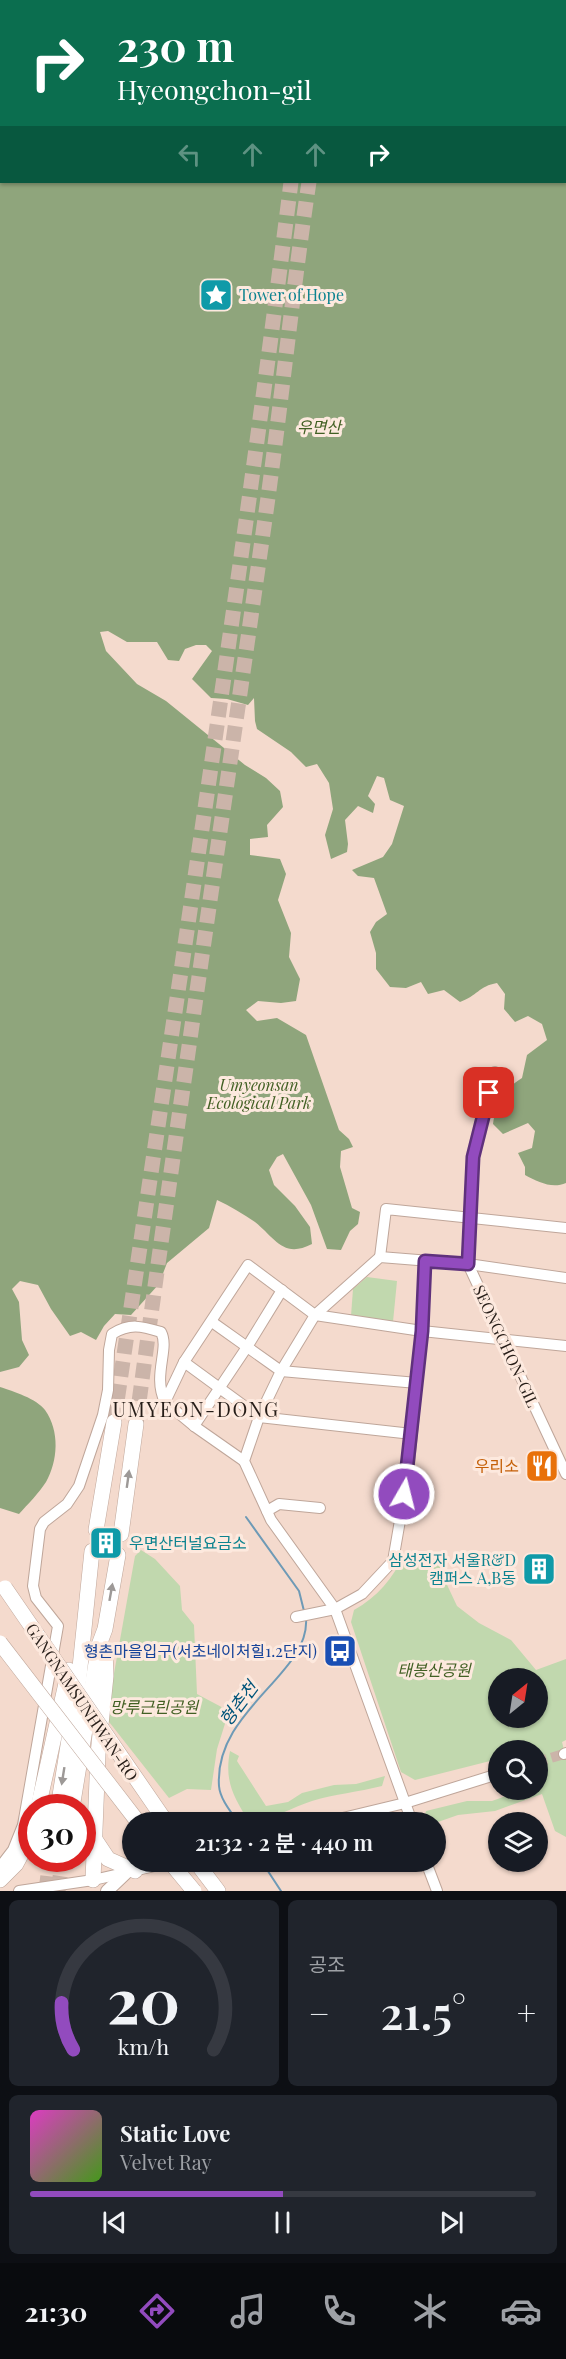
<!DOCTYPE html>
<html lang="ko">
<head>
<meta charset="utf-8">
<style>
	:root { --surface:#171b24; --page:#20242c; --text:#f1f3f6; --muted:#9ea1a6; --line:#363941; --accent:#924bbe }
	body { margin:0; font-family:"Playfair Display","Noto Sans KR",serif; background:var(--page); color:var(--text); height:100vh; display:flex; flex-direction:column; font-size:22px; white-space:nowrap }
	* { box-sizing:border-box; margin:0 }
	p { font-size:20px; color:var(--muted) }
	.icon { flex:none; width:33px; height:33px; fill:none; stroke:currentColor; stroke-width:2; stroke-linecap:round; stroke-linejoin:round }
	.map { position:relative; height:1891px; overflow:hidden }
	.details { display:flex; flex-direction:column; gap:9px; padding:9px; background:#0d0f14; flex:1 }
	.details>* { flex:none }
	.hud { position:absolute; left:0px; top:0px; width:567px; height:183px; box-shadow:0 2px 4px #0004; background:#0b6e4f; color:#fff; overflow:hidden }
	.needle { width:39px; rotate:30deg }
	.fabs { position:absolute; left:488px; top:1668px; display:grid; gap:12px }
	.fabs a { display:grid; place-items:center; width:60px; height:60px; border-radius:50%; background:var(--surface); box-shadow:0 2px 4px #0004; font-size:30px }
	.speed { position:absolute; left:18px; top:1794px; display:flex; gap:12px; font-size:30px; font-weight:700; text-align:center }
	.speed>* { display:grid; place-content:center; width:78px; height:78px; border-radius:50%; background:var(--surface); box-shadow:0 2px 4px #0004; line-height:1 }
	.speed .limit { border:9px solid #d22; background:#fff; color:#111 }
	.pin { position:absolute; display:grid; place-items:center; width:51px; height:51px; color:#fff; margin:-26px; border-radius:12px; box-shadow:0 3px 9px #0006 }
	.me { position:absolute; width:66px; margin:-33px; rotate:8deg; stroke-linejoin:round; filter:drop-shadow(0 0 4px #0008) }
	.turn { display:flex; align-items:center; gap:21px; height:126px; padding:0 18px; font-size:27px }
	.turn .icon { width:78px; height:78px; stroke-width:2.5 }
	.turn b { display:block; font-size:42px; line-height:51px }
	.lanes { display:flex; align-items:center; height:57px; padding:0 18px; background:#0003; justify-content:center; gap:30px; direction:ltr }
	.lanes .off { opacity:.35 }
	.big { font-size:45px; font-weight:600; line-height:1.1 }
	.details .tile { flex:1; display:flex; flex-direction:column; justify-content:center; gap:9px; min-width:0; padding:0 21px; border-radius:9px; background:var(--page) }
	.details .dial { align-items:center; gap:0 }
	.dial svg { height:156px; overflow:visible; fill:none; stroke:var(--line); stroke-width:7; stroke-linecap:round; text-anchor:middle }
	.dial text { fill:var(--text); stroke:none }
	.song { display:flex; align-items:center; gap:18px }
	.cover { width:72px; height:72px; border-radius:9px; background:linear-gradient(135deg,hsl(310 70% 55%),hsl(100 70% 35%)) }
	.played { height:6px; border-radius:3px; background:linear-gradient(90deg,var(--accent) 50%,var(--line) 50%) }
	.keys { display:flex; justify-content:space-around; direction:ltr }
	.heat { display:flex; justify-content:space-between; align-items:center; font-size:33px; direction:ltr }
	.details .tiles { flex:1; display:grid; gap:9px; grid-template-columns:1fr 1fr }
	.tile:last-child { grid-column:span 2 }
	.trip { position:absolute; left:122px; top:1812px; width:324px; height:60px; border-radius:30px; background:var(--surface); box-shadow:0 2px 4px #0004; font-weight:600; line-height:60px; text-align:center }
	.dock { display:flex; height:96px; justify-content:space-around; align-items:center; background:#090b0e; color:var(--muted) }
	.dock .icon { width:42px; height:42px }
	.dock .selected { color:var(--accent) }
	.dock b { font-size:27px; color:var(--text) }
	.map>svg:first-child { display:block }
	.green { fill:#c1d8ae; fill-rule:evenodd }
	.forest { fill:#8fa57c; fill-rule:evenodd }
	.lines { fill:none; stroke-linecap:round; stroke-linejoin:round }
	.stream { stroke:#6e9ab6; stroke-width:2 }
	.minor-tunnel { stroke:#cbb4a9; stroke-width:10; stroke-dasharray:10 5; stroke-linecap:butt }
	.highway-tunnel { stroke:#cbb4a9; stroke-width:15; stroke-dasharray:15 8; stroke-linecap:butt }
	.minor-casing { stroke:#bfa69a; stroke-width:12 }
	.major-casing { stroke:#bfa69a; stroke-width:14 }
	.highway-casing { stroke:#bfa69a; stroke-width:16 }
	.minor { stroke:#fff; stroke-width:10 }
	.major { stroke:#fff; stroke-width:12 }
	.highway { stroke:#fff; stroke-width:15 }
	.highway-bridge-casing { stroke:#bfa69a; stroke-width:16; stroke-linecap:butt }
	.highway-bridge { stroke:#fff; stroke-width:15 }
	.oneway { fill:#9d9997 }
	.route-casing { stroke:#5f317c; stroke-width:15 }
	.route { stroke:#924bbe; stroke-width:10 }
	.labels { text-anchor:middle; stroke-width:6; stroke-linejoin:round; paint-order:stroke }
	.culture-label { font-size:16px; fill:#0d838f; stroke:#fde9de; text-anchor:start }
	.park-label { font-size:16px; font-style:italic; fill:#426024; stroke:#fde9de }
	.street-label { font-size:16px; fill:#261d18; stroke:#fde9de }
	.food-label { font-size:16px; fill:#c56008; stroke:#fde9de; text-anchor:end }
	.transit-label { font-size:16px; fill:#164399; stroke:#fde9de; text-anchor:end }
	.water-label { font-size:18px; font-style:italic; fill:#00547a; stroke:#fde9de }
	.quarter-label { font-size:20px; letter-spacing:1.5px; fill:#261d18; stroke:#fde9de }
</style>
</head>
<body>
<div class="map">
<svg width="566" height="1891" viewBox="0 0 566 1891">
	<rect width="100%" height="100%" fill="#f4dacd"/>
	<g class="green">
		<polygon points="367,1277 397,1281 393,1322 351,1316 353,1289"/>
		<polygon points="141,1550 155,1559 180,1586 182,1610 194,1625 197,1694 229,1711 217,1749 211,1790 187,1789 169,1798 106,1718 135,1556"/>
		<path d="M404,1554L438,1559L441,1572L457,1606L479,1623L511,1640L536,1670L566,1659V1740L562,1742L566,1758V1837L555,1831L542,1794L495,1811L458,1815L435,1823L423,1822L426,1811L467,1801H492L522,1790H537V1750H498V1759L415,1780L401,1772L351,1622L354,1610C377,1597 393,1579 404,1554ZM498,1678H537V1718H498Z"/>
		<path d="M230,1751L239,1756L237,1761L266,1806L288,1802L302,1793L334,1785L356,1784L385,1776L382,1786C358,1792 335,1794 312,1801C292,1807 269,1822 249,1822C234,1797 224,1782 230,1751Z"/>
	</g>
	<g class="forest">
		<path d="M0,0H566V1183C552,1189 538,1182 525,1175V1167L518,1153L532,1148L535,1131L528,1123L503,1134L493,1124C497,1100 501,1092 522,1078L527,1055L547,1040L542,1024L528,1016L515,1022L504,1009L505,994L497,983C479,986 477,996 460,1002L444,990L428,994L421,982L406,988L390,987L376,969V953L370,932L376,922L387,914L374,878L358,876L352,870L383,857L392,844L404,806L390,800L384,778L377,776L368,796L375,804L373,813L358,806L345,820L348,844L347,852L331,859L325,835L333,809L329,783L317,764L306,767L291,752L257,729L255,721L254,698L248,705L227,699L211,698L192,679L212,651L206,645H196L185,649L179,661L168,660L157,642H127L108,631L100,632L106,651L137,684L166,701L245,765L266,778L280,791L283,807L267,825L268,837L250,839V855L280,859L286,874L278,900L291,933L289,957L300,979L296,1001L281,1003L258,1001L246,1010L257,1021L277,1018L306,1035L339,1130L349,1139L353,1147L341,1151L340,1167L352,1208L360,1212L358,1224L350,1231L341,1250L327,1249L311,1205L283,1154L277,1157L269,1170L274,1185L295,1206L310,1227L312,1244C283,1259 275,1238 255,1222C243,1214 230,1206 217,1200L209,1228L167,1263L159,1284L131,1315L115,1314L104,1326L96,1340L81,1332L70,1336L51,1309L38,1285L20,1281L12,1289L19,1302L22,1340L29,1355L19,1367L0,1372ZM2,2H566V182H2Z"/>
		<path d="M0,1387C13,1391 37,1399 45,1410C60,1431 58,1461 46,1482C39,1493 28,1504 19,1514L0,1508Z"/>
	</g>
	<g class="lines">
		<g class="stream">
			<polyline points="246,1517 299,1591 304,1611"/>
			<path d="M238,1822C231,1812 220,1799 219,1786C214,1710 310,1674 306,1619"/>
			<polyline points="262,1862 281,1891"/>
		</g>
		<polyline class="minor-tunnel" points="537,1762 564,1754"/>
		<g class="highway-tunnel">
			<polyline points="336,2 337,0"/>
			<polyline points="354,2 354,0"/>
			<path d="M114,1422C175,1009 239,596 291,182"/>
			<path d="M136,1424C177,1122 222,821 265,519C281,407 292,294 309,182"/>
			<polyline points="46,1891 50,1858"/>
			<polyline points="58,1891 63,1858"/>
		</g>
		<defs>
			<g id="minor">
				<polyline points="515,0 515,2"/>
				<polyline points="495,1072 473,1157 468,1264 566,1474"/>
				<polyline points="380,1257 386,1209 566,1228"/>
				<polyline points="212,1322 281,1371 417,1383"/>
				<polyline points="184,1362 165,1402 194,1426 244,1461"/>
				<polyline points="194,1426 247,1347 282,1290"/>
				<polyline points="412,1434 259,1417 184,1362 248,1265 315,1315 422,1331 566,1346"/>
				<polyline points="267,1511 279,1504 320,1508"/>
				<polyline points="296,1617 335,1609 362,1594 393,1561 408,1474 422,1331 425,1261"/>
				<polyline points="564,1754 566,1753"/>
				<polyline points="326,1822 405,1803 498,1774"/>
				<polyline points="412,1822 335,1609 271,1520 244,1461 259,1417 281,1371 315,1315 380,1257 468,1264 566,1278"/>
				<polyline points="426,1862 437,1891"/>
				<path d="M0,1867L13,1850L23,1825L58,1626L36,1598L33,1586L40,1529L44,1522L67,1504L79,1486L103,1415L108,1390L109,1350L112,1334C130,1323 141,1326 161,1332C170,1349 152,1375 165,1402"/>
				<polyline points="19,1891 93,1880 172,1862"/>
			</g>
			<polyline id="major" points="107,1891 125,1874"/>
			<g id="highway">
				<polyline points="96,1530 114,1422"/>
				<polyline points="121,1534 136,1424"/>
				<polyline points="38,1808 69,1670"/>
				<polyline points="58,1808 79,1677 92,1551"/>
				<polyline points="72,1808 99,1645 105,1629 118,1555"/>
				<polyline points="96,1841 108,1859 135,1871"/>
				<polyline points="196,1862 218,1891"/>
				<polyline points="0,1880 16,1864 32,1834"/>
				<polyline points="93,1880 98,1754 106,1676 105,1650"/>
			</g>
		</defs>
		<use href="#minor" class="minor-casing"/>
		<use href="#major" class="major-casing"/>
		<use href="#highway" class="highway-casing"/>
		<use href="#minor" class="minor"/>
		<use href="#major" class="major"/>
		<use href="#highway" class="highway"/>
		<defs>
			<g id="highway-bridge">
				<polyline points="5,1588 166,1822"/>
				<polyline points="0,1643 138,1822"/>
				<polyline points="170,1862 194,1891"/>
			</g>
		</defs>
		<use href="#highway-bridge" class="highway-bridge-casing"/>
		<use href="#highway-bridge" class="highway-bridge"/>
	</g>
	<defs><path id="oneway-solid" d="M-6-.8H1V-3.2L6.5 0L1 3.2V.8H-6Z" transform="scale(1.5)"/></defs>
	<g class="oneway">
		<use href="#oneway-solid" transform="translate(128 1479) rotate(-82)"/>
		<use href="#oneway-solid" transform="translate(111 1592) rotate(-80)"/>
		<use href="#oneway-solid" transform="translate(63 1776) rotate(99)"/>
	</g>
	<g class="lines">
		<defs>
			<polyline id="route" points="404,1494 422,1331 425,1261 468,1264 473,1157 489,1093"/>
		</defs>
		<use href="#route" class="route-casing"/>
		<use href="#route" class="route"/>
	</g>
	<defs>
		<symbol id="sight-square" viewBox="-11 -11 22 22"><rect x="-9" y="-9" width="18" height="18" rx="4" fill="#0f9aa8" stroke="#fde9de"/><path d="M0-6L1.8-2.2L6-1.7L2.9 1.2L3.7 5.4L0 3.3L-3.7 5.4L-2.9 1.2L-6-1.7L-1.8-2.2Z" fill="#fff"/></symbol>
		<symbol id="restaurant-square" viewBox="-11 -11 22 22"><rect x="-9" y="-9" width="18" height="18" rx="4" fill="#e8710a" stroke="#fde9de"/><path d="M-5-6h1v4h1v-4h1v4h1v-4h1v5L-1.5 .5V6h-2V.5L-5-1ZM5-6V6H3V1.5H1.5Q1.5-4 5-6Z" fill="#fff"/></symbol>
		<symbol id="building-square" viewBox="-11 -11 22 22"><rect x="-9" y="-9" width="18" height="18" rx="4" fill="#0f9aa8" stroke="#fde9de"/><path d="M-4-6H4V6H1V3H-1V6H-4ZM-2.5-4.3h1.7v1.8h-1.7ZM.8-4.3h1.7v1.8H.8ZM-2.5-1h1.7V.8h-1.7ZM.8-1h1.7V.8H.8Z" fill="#fff"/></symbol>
		<symbol id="bus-square" viewBox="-11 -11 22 22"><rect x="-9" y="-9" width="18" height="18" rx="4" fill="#1a4fb4" stroke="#fde9de"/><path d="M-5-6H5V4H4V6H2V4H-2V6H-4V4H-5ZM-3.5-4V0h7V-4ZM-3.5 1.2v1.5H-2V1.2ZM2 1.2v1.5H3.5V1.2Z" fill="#fff"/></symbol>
	</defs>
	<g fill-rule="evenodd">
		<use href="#sight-square" x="197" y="276" width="38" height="38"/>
		<use href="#restaurant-square" x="523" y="1447" width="38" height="38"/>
		<use href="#building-square" x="87" y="1524" width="38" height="38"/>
		<use href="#building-square" x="520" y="1550" width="38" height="38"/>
		<use href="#bus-square" x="321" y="1632" width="38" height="38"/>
	</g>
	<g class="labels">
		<g class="culture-label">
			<text x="239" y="301">Tower of Hope</text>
			<text x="129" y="1549">우면산터널요금소</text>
			<text x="516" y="1566" text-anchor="end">삼성전자 서울R&amp;D<tspan x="516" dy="18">캠퍼스 A,B동</tspan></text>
		</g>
		<g class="park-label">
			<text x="319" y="433">우면산</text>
			<text x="259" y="1091">Umyeonsan<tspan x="259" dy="18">Ecological Park</tspan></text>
			<text x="434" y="1676">태봉산공원</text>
			<text x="154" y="1713">망루근린공원</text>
		</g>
		<g class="street-label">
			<text transform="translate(506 1346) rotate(65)" y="6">SEONGCHON-GIL</text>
			<text transform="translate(82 1702) rotate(56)" y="6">GANGNAMSUNHWAN-RO</text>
		</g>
		<g class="food-label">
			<text x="519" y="1472">우리소</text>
		</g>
		<g class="transit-label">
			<text x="317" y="1657">형촌마을입구(서초네이처힐1.2단지)</text>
		</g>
		<g class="water-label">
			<text transform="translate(239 1704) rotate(-53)" y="6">형촌천</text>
		</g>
		<g class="quarter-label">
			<text x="196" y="1417">UMYEON-DONG</text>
		</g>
	</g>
</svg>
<div class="fabs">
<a><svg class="needle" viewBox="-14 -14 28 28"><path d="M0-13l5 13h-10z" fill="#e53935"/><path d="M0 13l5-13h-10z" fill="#9ea1a6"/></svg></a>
<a><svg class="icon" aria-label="search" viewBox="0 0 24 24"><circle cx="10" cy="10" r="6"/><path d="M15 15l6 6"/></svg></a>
<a><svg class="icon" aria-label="layers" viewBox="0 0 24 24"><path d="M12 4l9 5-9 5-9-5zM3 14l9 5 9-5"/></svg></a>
</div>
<div class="speed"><div class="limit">30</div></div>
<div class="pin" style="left:489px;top:1093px;background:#d93025"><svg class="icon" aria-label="arrive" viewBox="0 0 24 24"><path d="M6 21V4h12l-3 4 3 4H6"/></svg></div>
<svg class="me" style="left:404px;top:1494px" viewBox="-20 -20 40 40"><circle r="17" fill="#924bbe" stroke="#fff" stroke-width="3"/><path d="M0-11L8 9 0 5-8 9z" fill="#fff"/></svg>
<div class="trip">21:32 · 2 분 · 440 m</div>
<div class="hud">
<div class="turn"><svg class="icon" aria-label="right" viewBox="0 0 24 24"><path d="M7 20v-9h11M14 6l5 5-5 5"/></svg><div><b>230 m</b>Hyeongchon-gil</div></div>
<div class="lanes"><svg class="icon off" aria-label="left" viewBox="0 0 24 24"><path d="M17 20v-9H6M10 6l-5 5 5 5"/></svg><svg class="icon off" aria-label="ahead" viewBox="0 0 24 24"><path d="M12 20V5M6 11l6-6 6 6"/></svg><svg class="icon off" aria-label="ahead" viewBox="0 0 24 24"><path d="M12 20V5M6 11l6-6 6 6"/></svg><svg class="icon" aria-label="right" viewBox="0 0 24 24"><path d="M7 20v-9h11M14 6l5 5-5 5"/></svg></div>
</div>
</div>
<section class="details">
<div class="tiles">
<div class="tile dial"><svg viewBox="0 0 100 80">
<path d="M14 69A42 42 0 1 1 86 69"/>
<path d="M14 69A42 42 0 0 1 8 45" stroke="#924bbe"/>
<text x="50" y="56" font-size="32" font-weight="700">20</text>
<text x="50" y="72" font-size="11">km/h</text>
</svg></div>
<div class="tile"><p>공조</p>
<div class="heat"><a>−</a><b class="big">21.5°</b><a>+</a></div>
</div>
<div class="tile">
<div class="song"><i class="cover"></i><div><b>Static Love</b><p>Velvet Ray</p></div></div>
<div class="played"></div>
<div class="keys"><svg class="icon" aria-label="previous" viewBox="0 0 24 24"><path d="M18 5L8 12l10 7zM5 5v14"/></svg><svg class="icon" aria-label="pause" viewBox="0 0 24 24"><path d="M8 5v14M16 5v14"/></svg><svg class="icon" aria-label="next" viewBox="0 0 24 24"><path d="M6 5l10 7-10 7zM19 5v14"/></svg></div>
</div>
</div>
</section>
<nav class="dock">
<b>21:30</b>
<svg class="icon selected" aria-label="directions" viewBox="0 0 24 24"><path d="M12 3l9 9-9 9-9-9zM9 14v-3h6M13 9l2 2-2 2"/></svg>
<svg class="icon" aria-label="music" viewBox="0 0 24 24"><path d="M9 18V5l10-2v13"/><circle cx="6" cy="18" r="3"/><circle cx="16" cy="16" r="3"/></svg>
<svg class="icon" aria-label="phone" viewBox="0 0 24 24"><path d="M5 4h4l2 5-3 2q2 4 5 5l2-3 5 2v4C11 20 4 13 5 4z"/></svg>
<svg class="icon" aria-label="climate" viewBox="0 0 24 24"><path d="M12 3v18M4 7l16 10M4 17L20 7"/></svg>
<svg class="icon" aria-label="car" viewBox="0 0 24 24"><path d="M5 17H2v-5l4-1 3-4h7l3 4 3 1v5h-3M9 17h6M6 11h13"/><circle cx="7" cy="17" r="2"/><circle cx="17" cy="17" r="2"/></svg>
</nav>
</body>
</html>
